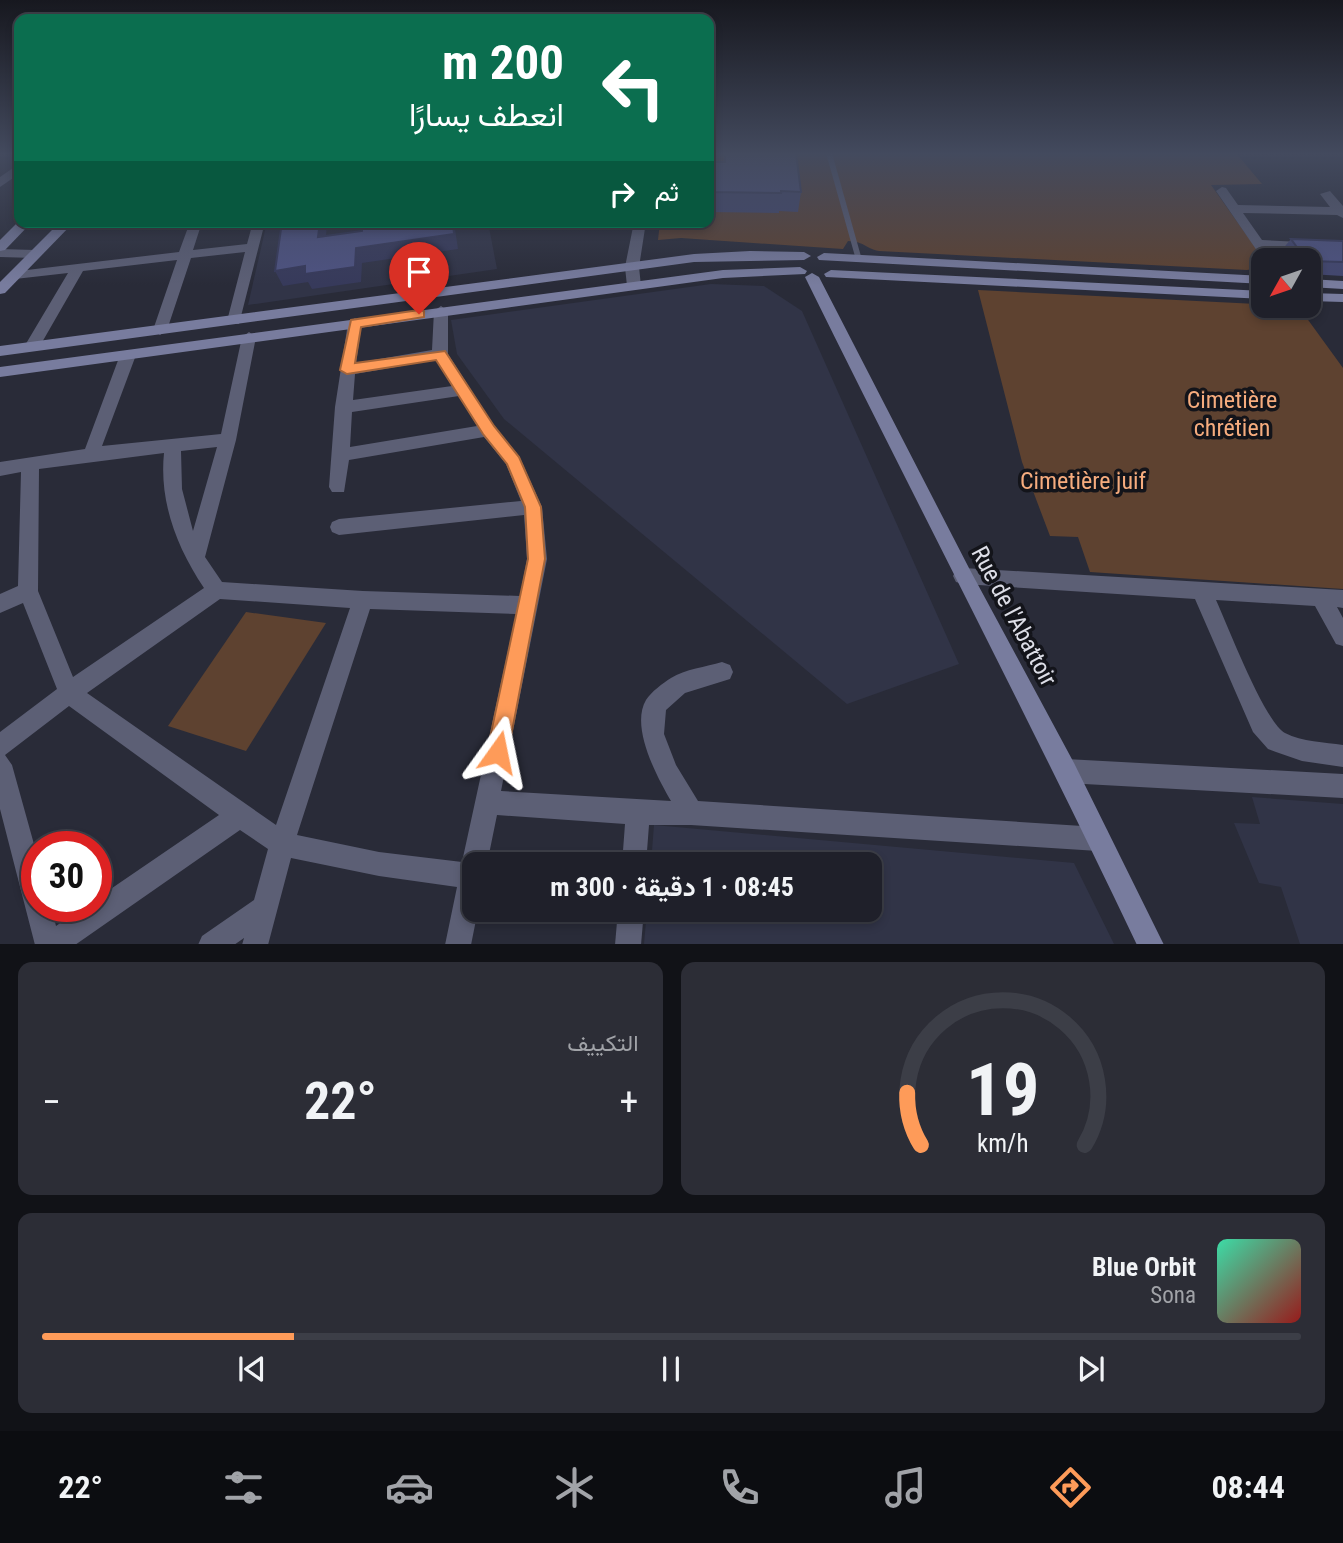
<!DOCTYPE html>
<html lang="ar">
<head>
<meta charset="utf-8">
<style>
	:root { --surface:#1f202a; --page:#2c2d36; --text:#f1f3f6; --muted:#a1a3a8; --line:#3c3e47; --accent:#fe9b59 }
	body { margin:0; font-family:"Roboto Condensed",Vazirmatn,sans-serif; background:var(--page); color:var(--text); direction:rtl; height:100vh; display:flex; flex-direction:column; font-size:26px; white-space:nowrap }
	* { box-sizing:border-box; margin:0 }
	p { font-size:23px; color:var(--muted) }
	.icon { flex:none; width:38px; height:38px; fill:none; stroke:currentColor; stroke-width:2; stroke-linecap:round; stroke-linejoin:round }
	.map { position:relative; height:944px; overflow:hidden; direction:ltr }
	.details { display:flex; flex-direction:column; gap:18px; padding:18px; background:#111217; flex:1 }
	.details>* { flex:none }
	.guide { position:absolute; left:14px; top:14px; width:700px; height:214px; border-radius:14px; box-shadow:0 4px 10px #0003,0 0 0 2px var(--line); direction:rtl; background:#0b6e4f; color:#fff; overflow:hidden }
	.needle { width:46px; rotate:230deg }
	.controls { position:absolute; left:1251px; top:248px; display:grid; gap:14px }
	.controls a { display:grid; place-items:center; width:70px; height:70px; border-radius:14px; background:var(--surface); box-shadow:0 4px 10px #0003,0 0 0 2px var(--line); font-size:35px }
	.speed { position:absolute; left:21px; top:831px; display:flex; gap:14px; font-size:35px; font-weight:700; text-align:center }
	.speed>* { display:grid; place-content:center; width:91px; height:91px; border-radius:50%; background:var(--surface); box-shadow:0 4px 10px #0003,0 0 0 2px var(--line); line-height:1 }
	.speed .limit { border:10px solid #d22; background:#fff; color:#111 }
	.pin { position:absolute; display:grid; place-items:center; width:60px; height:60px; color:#fff; margin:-72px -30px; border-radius:50% 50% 50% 0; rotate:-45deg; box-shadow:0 0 7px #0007 }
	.pin .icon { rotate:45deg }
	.me { position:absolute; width:77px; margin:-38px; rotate:12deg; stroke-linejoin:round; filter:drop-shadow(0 0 5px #0008) }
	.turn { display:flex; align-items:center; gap:24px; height:147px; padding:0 35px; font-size:32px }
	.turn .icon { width:91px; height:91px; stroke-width:2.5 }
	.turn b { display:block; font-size:49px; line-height:60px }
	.then { display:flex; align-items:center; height:66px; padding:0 35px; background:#0003; gap:14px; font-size:26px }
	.big { font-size:52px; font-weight:700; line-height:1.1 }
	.details .tile { flex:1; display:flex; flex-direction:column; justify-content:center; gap:10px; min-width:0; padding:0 24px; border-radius:14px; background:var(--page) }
	.details .dial { align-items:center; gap:0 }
	.dial svg { height:182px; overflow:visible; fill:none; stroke:var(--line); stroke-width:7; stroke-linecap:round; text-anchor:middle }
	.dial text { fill:var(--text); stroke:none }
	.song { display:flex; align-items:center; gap:21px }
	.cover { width:84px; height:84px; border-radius:10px; background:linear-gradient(135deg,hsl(160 70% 55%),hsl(0 70% 35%)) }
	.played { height:7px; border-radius:4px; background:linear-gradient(90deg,var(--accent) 20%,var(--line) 20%) }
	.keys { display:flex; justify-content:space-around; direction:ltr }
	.heat { display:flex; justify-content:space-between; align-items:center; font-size:38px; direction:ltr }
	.details .tiles { flex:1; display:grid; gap:18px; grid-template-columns:1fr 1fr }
	.tile:last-child { grid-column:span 2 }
	.trip { position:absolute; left:462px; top:852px; width:420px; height:70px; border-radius:14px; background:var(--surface); box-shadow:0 4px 10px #0003,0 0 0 2px var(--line); font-weight:700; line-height:70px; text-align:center; direction:rtl }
	.tabs { display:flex; height:112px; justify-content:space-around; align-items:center; background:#0c0d11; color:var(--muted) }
	.tabs .icon { width:49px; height:49px }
	.tabs .current { color:var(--accent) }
	.tabs b { font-size:32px; color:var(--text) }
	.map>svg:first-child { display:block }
	.built { fill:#313447 }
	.green { fill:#5e4230 }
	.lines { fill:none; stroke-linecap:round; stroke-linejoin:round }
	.lane { fill:#5c5f75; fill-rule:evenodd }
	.street { fill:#5c5f75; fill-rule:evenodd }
	.secondary { fill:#787c9e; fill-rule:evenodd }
	.wall { fill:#434770 }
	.shaded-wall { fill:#373a5b }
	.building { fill:#4e5382; stroke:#373a5b; stroke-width:2 }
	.route { fill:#fe9b59; stroke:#a5653a; stroke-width:2 }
	.labels { text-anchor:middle; stroke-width:7; stroke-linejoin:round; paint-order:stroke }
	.park-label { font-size:24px; fill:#f6ac7e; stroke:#13141a }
	.street-label { font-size:24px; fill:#dddee7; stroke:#13141a }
</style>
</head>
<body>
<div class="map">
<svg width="1343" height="945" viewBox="0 0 1343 945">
	<rect width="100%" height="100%" fill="#292b38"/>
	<g class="built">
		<polygon points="267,222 488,222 497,269 248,305"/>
		<polygon points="711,284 764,286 802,311 959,664 847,704 504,419 457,354 451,320"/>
		<polygon points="1252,797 1343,804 1343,944 1300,944 1281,887 1259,883 1234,823 1260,824"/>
		<polygon points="654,825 1074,863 1114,944 644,944 647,910 870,910 870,864 651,864"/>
	</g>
	<g class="green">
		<path d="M709,153H1236L1262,184L1211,185L1265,261L1259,268L1247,270L879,251C864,248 866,242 848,241L843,249L681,238L658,240L660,222H709Z"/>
		<polygon points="978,290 1298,306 1343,368 1343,589 1090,572 1078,537 1050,536 1022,462"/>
		<polygon points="246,612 326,623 246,751 168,726"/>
	</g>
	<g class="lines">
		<polygon class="lane" points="826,153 832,153 862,260 861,261 859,262 856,260"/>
		<g class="street">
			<polygon points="19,164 19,174 0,187 0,177"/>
			<polygon points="1222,187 1226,188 1238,205 1330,207 1320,194 1330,191 1343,206 1343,218 1337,215 1243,213 1262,240 1343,244 1343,252 1268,248 1277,261 1264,261 1216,191"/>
			<polygon points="190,222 202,222 193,250 247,244 253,222 265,222 239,324 229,324 227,321 245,252 191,258 167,330 160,335 153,330 177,260 83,271 37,351 27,351 24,347 68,273 15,279 10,278 10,272 179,252"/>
			<polygon points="634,222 646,222 639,267 641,286 634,290 627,286 625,267"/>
			<polygon points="0,249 35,250 42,254 35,258 0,257"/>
			<path d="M441,306L448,311V354L494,426L519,456L542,507L547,559L501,791L671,801C657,777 630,727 646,700C651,692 663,683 671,678C685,669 706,667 722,662L730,665L733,672L730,679L685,693L666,710L664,734L676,765L698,801L1098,827L1107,830L1110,839L1107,848L1098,851L691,825H649L646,864H622L625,824L497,815L487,864H474V910H478L471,945H445L457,887L379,876L291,858L268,945H242L244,938L234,945H198L202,936L254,900L268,849L240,830L75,945H35L0,809V732L57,689L23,603L0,613V594L18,586L21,472L0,476V462L85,449L120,355L128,350L136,355L102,446L221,434L242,337L249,332L256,337L236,440L205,557L222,582L363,591L520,596L527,559L524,515L339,535L332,532L330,527L332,522L339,519L521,501L506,464L484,437L349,460L344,492H332L329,487L335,407L348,323L355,318L362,323L356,363L432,350L434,311ZM436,360L452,386L353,400L355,374ZM459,396L477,426L350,447L352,412ZM217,447L193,531L182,489L181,451ZM164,453C159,502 177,548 204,588L73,677L38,591L39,469ZM220,599L350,608L276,825L87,693ZM370,609L516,614L462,862L379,852L297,835ZM69,706L219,815L96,899V906H85L56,926L51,906H37V855L12,765L5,755Z"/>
			<path d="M963,568L1343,590V608L1337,607L1343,618V646L1336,644L1315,606L1216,600C1228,626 1264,721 1285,733C1302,742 1325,742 1343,745V767L1302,761L1276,752L1268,749L1253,732L1195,599L963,584L956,582L953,576L956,570Z"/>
			<polygon points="1066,759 1343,774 1343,798 1066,783 1058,779 1054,771 1058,763"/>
			<polygon points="618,910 644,910 641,945 615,945"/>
		</g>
		<g class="secondary">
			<polygon points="19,221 32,222 5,250 0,251 0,240"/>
			<polygon points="60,222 74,222 5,293 0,294 0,282"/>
			<polygon points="750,251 804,252 811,256 804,260 694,262 0,356 0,346 694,254"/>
			<polygon points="824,253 1264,276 1264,284 819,260 817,257"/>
			<polygon points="800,267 807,271 805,274 723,278 0,377 0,367 723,270"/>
			<polygon points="831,270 1264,291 1264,299 826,277 824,274"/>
			<path d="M812,273L819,277L970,570L1074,763L1164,945H1137C1030,720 915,500 805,277Z"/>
			<polygon points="1309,279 1343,281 1343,289 1309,287"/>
			<polygon points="1309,293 1343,294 1343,302 1309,301"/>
		</g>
	</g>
	<g class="wall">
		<polygon points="709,162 801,192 798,212 779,211 779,213 709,212"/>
		<polygon points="1291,239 1343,241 1343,276 1309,274 1309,261 1288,261 1281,251"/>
	</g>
	<g class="shaded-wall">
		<polygon points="320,222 327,222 325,252 318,237"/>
		<polygon points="454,222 458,249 362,263 361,282 312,289 308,282 283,286 275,271 305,266 356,248"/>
	</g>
	<g class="building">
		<polygon points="725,153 796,153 801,192 781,191 781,193 709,192 709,162 725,162"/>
		<polygon points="282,222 320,222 318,237 362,231 362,226 390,222 453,222 454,234 356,248 355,267 305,274 305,266 275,271"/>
		<polygon points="1291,239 1343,241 1343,262 1307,261"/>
	</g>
	<linearGradient id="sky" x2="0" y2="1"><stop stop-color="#17181f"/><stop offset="0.54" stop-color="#434a5e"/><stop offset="1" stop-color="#434a5e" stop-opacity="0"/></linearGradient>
	<rect width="1343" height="285" fill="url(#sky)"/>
	<polygon class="route" points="419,310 424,311 424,317 361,327 355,363 445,351 494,426 519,457 541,507 545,559 508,752 505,760 498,763 490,760 487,752 528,559 525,507 507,464 483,434 436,360 347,374 340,370 351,320"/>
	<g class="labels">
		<g class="park-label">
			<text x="1232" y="408">Cimetière<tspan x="1232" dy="28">chrétien</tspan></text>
			<text x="1083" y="489">Cimetière juif</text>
		</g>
		<g class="street-label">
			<text transform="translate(1014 616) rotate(62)" y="8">Rue de l'Abattoir</text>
		</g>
	</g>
</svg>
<div class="controls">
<a><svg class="needle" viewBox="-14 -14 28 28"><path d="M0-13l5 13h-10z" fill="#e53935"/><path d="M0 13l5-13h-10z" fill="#a1a3a8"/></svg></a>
</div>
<div class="speed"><div class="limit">30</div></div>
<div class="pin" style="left:419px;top:314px;background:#d93025"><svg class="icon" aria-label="arrive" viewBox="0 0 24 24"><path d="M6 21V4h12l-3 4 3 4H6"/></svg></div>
<svg class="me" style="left:498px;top:752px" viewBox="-20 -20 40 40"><path d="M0-17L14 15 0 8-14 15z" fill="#fe9b59" stroke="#fff" stroke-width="4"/></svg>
<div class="trip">08:45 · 1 دقيقة · 300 m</div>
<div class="guide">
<div class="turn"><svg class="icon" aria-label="left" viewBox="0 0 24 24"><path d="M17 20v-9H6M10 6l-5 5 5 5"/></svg><div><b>200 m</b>انعطف يسارًا</div></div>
<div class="then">ثم<svg class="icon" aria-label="right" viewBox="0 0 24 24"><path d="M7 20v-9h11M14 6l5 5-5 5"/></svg></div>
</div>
</div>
<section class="details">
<div class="tiles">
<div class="tile dial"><svg viewBox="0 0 100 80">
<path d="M14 69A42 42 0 1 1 86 69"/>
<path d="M14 69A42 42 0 0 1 8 46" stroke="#fe9b59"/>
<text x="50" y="56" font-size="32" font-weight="700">19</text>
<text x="50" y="72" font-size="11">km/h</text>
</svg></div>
<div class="tile"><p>التكييف</p>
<div class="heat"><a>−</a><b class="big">22°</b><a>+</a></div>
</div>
<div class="tile">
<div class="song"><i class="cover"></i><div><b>Blue Orbit</b><p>Sona</p></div></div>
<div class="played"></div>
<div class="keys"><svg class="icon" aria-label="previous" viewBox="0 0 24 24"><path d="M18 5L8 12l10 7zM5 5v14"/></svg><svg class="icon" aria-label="pause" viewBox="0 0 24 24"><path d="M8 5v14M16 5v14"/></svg><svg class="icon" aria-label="next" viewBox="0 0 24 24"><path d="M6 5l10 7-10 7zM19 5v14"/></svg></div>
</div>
</div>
</section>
<nav class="tabs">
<b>08:44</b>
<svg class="icon current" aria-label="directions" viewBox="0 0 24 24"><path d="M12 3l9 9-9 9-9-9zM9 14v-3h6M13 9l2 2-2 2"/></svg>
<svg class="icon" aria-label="music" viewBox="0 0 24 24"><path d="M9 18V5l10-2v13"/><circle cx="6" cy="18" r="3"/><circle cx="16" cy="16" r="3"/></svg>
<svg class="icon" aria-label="phone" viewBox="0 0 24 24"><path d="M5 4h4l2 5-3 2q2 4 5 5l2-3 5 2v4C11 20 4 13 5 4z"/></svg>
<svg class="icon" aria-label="climate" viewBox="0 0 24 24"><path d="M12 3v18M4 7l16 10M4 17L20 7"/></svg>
<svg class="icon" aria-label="car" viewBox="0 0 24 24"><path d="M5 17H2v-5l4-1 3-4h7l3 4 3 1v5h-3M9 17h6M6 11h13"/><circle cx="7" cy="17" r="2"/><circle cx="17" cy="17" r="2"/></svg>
<svg class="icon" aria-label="filters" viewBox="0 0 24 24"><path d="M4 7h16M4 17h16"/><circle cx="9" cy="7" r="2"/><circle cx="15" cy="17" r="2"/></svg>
<b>22°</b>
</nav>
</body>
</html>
